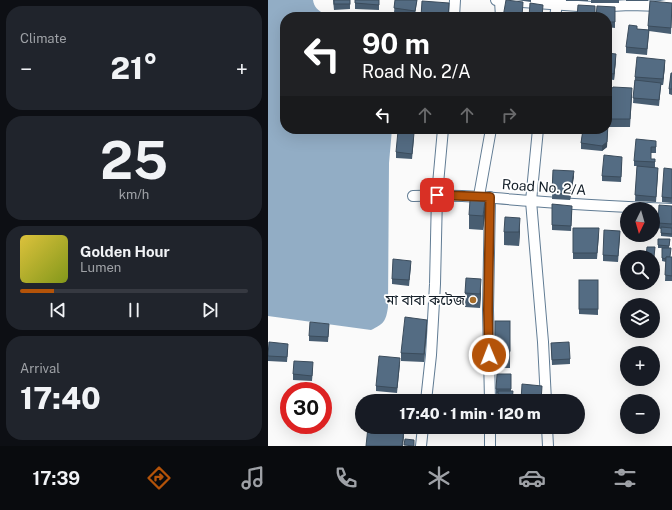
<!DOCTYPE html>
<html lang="en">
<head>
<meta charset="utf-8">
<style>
	:root { --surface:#171b24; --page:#20242c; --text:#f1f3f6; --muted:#9ea1a6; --line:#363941; --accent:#b45309 }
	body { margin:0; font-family:"Public Sans","Noto Sans Bengali",sans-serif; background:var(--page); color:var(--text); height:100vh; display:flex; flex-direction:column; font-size:15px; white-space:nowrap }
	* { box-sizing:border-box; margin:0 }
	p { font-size:13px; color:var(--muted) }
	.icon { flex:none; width:22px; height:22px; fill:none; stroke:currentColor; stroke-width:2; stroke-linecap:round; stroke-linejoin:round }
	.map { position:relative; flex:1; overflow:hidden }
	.panel { display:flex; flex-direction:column; gap:6px; padding:6px; background:#0d0f14; width:268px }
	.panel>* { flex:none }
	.top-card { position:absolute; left:12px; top:12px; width:332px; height:122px; border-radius:16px; box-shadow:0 4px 16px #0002; background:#202124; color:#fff; overflow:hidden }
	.needle { width:26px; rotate:185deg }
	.controls { position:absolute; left:352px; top:202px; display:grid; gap:8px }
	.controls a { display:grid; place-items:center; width:40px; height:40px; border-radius:50%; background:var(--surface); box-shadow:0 4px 16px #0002; font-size:20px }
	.speed { position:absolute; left:12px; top:382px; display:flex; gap:8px; font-size:20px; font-weight:700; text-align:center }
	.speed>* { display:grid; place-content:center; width:52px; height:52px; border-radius:50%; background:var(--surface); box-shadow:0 4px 16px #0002; line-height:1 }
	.speed .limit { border:6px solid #d22; background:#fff; color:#111 }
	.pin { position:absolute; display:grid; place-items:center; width:34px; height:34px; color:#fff; margin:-17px; border-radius:8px; box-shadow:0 2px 6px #0006 }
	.me { position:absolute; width:44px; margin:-22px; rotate:359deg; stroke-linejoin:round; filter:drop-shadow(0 0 3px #0008) }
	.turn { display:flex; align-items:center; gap:14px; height:84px; padding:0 16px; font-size:18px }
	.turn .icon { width:52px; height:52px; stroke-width:2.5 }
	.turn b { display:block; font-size:28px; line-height:34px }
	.lanes { display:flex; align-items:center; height:38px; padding:0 16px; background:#0003; justify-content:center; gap:20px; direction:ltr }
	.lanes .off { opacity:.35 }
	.big { font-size:30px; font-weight:800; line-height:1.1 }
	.panel .tile { flex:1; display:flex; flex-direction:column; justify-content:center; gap:6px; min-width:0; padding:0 14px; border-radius:16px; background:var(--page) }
	.panel .dial { align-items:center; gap:0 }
	.dial b { font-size:52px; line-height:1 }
	.song { display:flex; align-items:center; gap:12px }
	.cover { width:48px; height:48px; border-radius:6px; background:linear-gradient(135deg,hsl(50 70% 55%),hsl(70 70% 35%)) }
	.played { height:4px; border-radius:2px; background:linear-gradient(90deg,var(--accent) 15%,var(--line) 15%) }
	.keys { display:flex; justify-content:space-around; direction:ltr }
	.heat { display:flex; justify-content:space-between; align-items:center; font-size:22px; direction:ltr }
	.trip { position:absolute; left:87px; top:394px; width:230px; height:40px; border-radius:20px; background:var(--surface); box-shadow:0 4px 16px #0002; font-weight:800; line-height:40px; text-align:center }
	.tab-bar { display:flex; height:64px; justify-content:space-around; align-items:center; background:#090b0e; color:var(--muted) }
	.tab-bar .icon { width:28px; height:28px }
	.tab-bar .active { color:var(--accent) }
	.tab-bar b { font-size:18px; color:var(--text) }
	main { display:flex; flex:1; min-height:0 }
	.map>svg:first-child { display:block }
	.water { fill:#92adc5 }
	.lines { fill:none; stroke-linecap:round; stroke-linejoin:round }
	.street-casing { stroke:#617c94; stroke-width:12 }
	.street { stroke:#fff; stroke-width:10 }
	.wall { fill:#485d71 }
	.shaded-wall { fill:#3b4c5c }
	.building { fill:#546c83; stroke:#3b4c5c }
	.route-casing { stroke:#753606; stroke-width:10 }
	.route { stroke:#b45309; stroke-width:7 }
	.poi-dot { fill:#a66d2b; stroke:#fff; stroke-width:1.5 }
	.labels { text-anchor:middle; stroke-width:3.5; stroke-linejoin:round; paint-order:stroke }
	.street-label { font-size:14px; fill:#121d27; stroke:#fff }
	.poi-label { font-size:14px; fill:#121d27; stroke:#fff; text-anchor:end }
</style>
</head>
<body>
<main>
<section class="panel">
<div class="tile"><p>Climate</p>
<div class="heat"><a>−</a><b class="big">21°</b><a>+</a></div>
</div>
<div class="tile dial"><b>25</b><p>km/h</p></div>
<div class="tile">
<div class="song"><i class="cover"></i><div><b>Golden Hour</b><p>Lumen</p></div></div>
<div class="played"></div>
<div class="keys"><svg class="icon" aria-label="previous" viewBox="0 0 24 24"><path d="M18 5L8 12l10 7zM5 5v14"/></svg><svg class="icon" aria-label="pause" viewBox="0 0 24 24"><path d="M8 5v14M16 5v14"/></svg><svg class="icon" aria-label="next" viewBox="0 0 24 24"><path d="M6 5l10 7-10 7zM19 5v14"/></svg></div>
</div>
<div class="tile"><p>Arrival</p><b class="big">17:40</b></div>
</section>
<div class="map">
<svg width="404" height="446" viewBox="0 0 404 446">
	<rect width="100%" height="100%" fill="#fafafa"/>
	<path class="water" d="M0,0H45C46,7 50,11 57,14H104L116,17H17V129H124L121,163L120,307C118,321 116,324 103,330L0,316Z"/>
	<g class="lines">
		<defs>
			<g id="street">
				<polyline points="228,0 324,7 362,5 393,6 404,4"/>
				<polyline points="232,1 233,17"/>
				<polyline points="186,17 187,0"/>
				<polyline points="287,17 289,4"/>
				<polyline points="270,129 263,201 275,342 278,401"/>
				<path d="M145,196C186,194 223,198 264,201C311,205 357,207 404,209"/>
				<polyline points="211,196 223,129"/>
				<polyline points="222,197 220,310 222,401"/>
				<polyline points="158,401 163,355 167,284 169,195 175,129"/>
				<polyline points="279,427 280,446"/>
				<polyline points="153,446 155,427"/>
				<polyline points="222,446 222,427"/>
			</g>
		</defs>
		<use href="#street" class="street-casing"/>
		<use href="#street" class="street"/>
	</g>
	<g class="wall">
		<polygon points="65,0 82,0 82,9 66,10"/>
		<polygon points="87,0 111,0 111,10 87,9"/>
		<polygon points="127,0 149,0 147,16 126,13"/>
		<polygon points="248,0 263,0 263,2"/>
		<rect x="298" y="0" width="22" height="1"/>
		<rect x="323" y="0" width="28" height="3"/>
		<rect x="358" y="0" width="22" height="1"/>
		<polygon points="404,3 403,34 381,31 379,55 358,53 358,47 369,29 380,30 380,26"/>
		<polygon points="347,7 347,28 339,27 339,17"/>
		<polygon points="339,53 348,59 346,80 339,79"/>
		<polygon points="397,65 395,85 393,85 391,106 365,103 367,77"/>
		<polygon points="404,73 404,95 401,94 401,89"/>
		<polygon points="364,96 362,127 340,127 340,119"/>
		<polygon points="288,129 299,129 299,131 288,130"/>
		<polygon points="315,129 339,147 334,151 313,149 313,143"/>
		<polygon points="146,138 144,159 128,158 128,152"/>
		<polygon points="388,141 388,153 383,153 383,159 387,159 387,167 390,173 388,202 367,201 369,166 366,166 366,161"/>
		<polygon points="354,162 353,182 334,181 334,176"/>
		<polygon points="404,169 404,203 394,202 394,197"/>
		<polygon points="285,170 306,176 302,200 284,199"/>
		<polygon points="284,204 304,211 303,231 284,230"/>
		<polygon points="404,206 404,237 393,236 393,229 390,228 390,223"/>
		<polygon points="201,215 217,215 215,230 201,229"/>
		<polygon points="305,228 331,234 329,259 305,259"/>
		<polygon points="252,231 251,246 236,245 236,232"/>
		<polygon points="352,237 350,262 335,261 335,255"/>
		<polygon points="390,239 402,239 401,248 402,257 404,257 404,281 397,281 398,262 394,261 394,248 390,248"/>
		<polygon points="143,266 141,286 124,284 124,279"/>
		<polygon points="311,280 330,280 330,315 311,314"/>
		<polygon points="197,293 213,293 212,308 197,307"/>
		<rect x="227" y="321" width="15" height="47"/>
		<polygon points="159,328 156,362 133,361 133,353"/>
		<polygon points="61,329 60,342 41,341 41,336"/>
		<polygon points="283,343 302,359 302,364 284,365"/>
		<polygon points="20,349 19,362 0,361 0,356"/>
		<polygon points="132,364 129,393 108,391 108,386"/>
		<polygon points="45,368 44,381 25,380 25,374"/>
		<polygon points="243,374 243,391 228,394 228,389"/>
	</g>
	<g class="shaded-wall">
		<polygon points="348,54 348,59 346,80 346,74"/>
		<polygon points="397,60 397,65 395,85 395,79"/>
		<polygon points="341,83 341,91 339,115 339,107"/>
		<polygon points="340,129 339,147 334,151 334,146"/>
		<polygon points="306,171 306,176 302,200 302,194"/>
		<polygon points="217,201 217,215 215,230 215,216"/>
		<polygon points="252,218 252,231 251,246 251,232"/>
		<polygon points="213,279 213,293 212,308 212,294"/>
		<polygon points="159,320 159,328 156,362 156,354"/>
		<polygon points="136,429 136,437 135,446 134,446"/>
	</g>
	<g class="building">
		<rect x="66" y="0" width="16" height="4"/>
		<polygon points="87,0 111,0 111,5 87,3"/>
		<polygon points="127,0 149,0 147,11 126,8"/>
		<polygon points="238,0 255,2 254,17 235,17"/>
		<polygon points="154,1 181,3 180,17 153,17"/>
		<polygon points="382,1 404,3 403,28 380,26"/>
		<polygon points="262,3 275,5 274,17 261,17"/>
		<polygon points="310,5 327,6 327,17 309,17"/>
		<polygon points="329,6 347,7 347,22 339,22 339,17 328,17"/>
		<polygon points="361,25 369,26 369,29 381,30 379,49 358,47"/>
		<polygon points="339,53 348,54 346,74 339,73"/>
		<polygon points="369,57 397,60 395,79 367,77"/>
		<polygon points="403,73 404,73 404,89 401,89"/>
		<polygon points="367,80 393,83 391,100 365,98"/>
		<polygon points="339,82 341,83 339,107"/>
		<polygon points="345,87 364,88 362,119 340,119 342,91"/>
		<polygon points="339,123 340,123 339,142 334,146 313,143 315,129 339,129"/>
		<polygon points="130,131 146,133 144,154 128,152"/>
		<polygon points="368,139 388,141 388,147 383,147 383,159 387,159 387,162 366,161"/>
		<polygon points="336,155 354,157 353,177 334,176"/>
		<polygon points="369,166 390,168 388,197 367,195"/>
		<polygon points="396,168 404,169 404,198 394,197"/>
		<polygon points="285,170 306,171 302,194 284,193"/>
		<polygon points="202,200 217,201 215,216 201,215"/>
		<polygon points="284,204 304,206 303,226 284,225"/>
		<polygon points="391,205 404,206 404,224 390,223"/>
		<polygon points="237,217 252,218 251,232 236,232"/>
		<polygon points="393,227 404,228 404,234 393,233"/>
		<polygon points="305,228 331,228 329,253 305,253"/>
		<polygon points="336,230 352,231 350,256 335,255"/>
		<polygon points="390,239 402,239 401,246 390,245"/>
		<polygon points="379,247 387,247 386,257 378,257"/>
		<polygon points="394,248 403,248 402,257 398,257 398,259 394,258"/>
		<polygon points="398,257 404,257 404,276 397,275"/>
		<polygon points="125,259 143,261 141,280 124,279"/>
		<polygon points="198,278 213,279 212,294 197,293"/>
		<rect x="311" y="280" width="19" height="29"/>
		<polygon points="137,317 159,320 156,354 133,353"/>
		<rect x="227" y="321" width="15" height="30"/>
		<polygon points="42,322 61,324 60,337 41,336"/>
		<polygon points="1,342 20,344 19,357 0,356"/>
		<polygon points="301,342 302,359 284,360 283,343"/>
		<polygon points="111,356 132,358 129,388 108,386"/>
		<polygon points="26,361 45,362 44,376 25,374"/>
		<polygon points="229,374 243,374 243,389 228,389"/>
		<polygon points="254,384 274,386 273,401 253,401"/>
		<polygon points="230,391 245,391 244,401 230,401"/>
		<polygon points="100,427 119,427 136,429 134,446 98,446"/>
		<polygon points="137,439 146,440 146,446 136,445"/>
	</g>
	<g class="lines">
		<defs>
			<polyline id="route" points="169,195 222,197 220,310 221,355"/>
		</defs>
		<use href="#route" class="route-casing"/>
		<use href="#route" class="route"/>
	</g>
	<circle class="poi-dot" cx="205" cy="300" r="4"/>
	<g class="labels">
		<g class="street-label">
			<text transform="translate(276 187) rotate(4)" y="5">Road No. 2/A</text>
		</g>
		<g class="poi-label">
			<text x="197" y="305">মা বাবা কটেজ</text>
		</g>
	</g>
</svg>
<div class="controls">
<a><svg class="needle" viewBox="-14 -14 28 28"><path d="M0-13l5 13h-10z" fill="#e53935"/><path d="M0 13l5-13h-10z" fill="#9ea1a6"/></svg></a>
<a><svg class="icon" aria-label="search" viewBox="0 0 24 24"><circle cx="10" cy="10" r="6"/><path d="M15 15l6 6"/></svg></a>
<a><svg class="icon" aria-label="layers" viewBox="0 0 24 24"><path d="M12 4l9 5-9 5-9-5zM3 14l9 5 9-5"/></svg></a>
<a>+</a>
<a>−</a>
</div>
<div class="speed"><div class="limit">30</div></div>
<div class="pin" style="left:169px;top:195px;background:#d93025"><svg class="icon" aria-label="arrive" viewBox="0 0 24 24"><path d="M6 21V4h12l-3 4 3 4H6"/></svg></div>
<svg class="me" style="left:221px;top:355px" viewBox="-20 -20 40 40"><circle r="17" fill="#b45309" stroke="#fff" stroke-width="3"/><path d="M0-11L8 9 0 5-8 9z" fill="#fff"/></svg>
<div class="trip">17:40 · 1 min · 120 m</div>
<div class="top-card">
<div class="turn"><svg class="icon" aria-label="left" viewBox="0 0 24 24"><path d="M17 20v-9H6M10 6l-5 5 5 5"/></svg><div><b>90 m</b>Road No. 2/A</div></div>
<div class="lanes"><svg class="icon" aria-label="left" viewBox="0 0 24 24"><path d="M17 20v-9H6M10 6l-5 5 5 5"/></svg><svg class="icon off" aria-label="ahead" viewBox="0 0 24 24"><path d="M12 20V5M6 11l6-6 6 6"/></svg><svg class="icon off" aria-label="ahead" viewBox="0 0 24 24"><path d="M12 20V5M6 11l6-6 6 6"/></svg><svg class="icon off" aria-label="right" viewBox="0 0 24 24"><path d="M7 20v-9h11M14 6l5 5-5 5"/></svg></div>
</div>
</div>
</main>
<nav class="tab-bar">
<b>17:39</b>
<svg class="icon active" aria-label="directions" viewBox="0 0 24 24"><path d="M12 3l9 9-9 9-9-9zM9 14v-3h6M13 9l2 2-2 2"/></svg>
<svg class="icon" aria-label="music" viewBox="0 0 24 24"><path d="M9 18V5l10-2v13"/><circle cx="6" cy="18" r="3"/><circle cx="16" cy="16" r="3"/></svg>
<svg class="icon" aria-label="phone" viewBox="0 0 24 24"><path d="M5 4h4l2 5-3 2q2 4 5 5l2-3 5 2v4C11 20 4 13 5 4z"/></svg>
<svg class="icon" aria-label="climate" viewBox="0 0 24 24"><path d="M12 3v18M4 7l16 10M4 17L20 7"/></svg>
<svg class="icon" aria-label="car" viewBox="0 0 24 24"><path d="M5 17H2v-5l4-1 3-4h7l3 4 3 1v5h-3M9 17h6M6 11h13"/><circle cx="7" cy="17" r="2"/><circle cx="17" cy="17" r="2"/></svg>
<svg class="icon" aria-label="filters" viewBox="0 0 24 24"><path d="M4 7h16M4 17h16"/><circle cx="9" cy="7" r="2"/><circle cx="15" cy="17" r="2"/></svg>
</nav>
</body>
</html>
